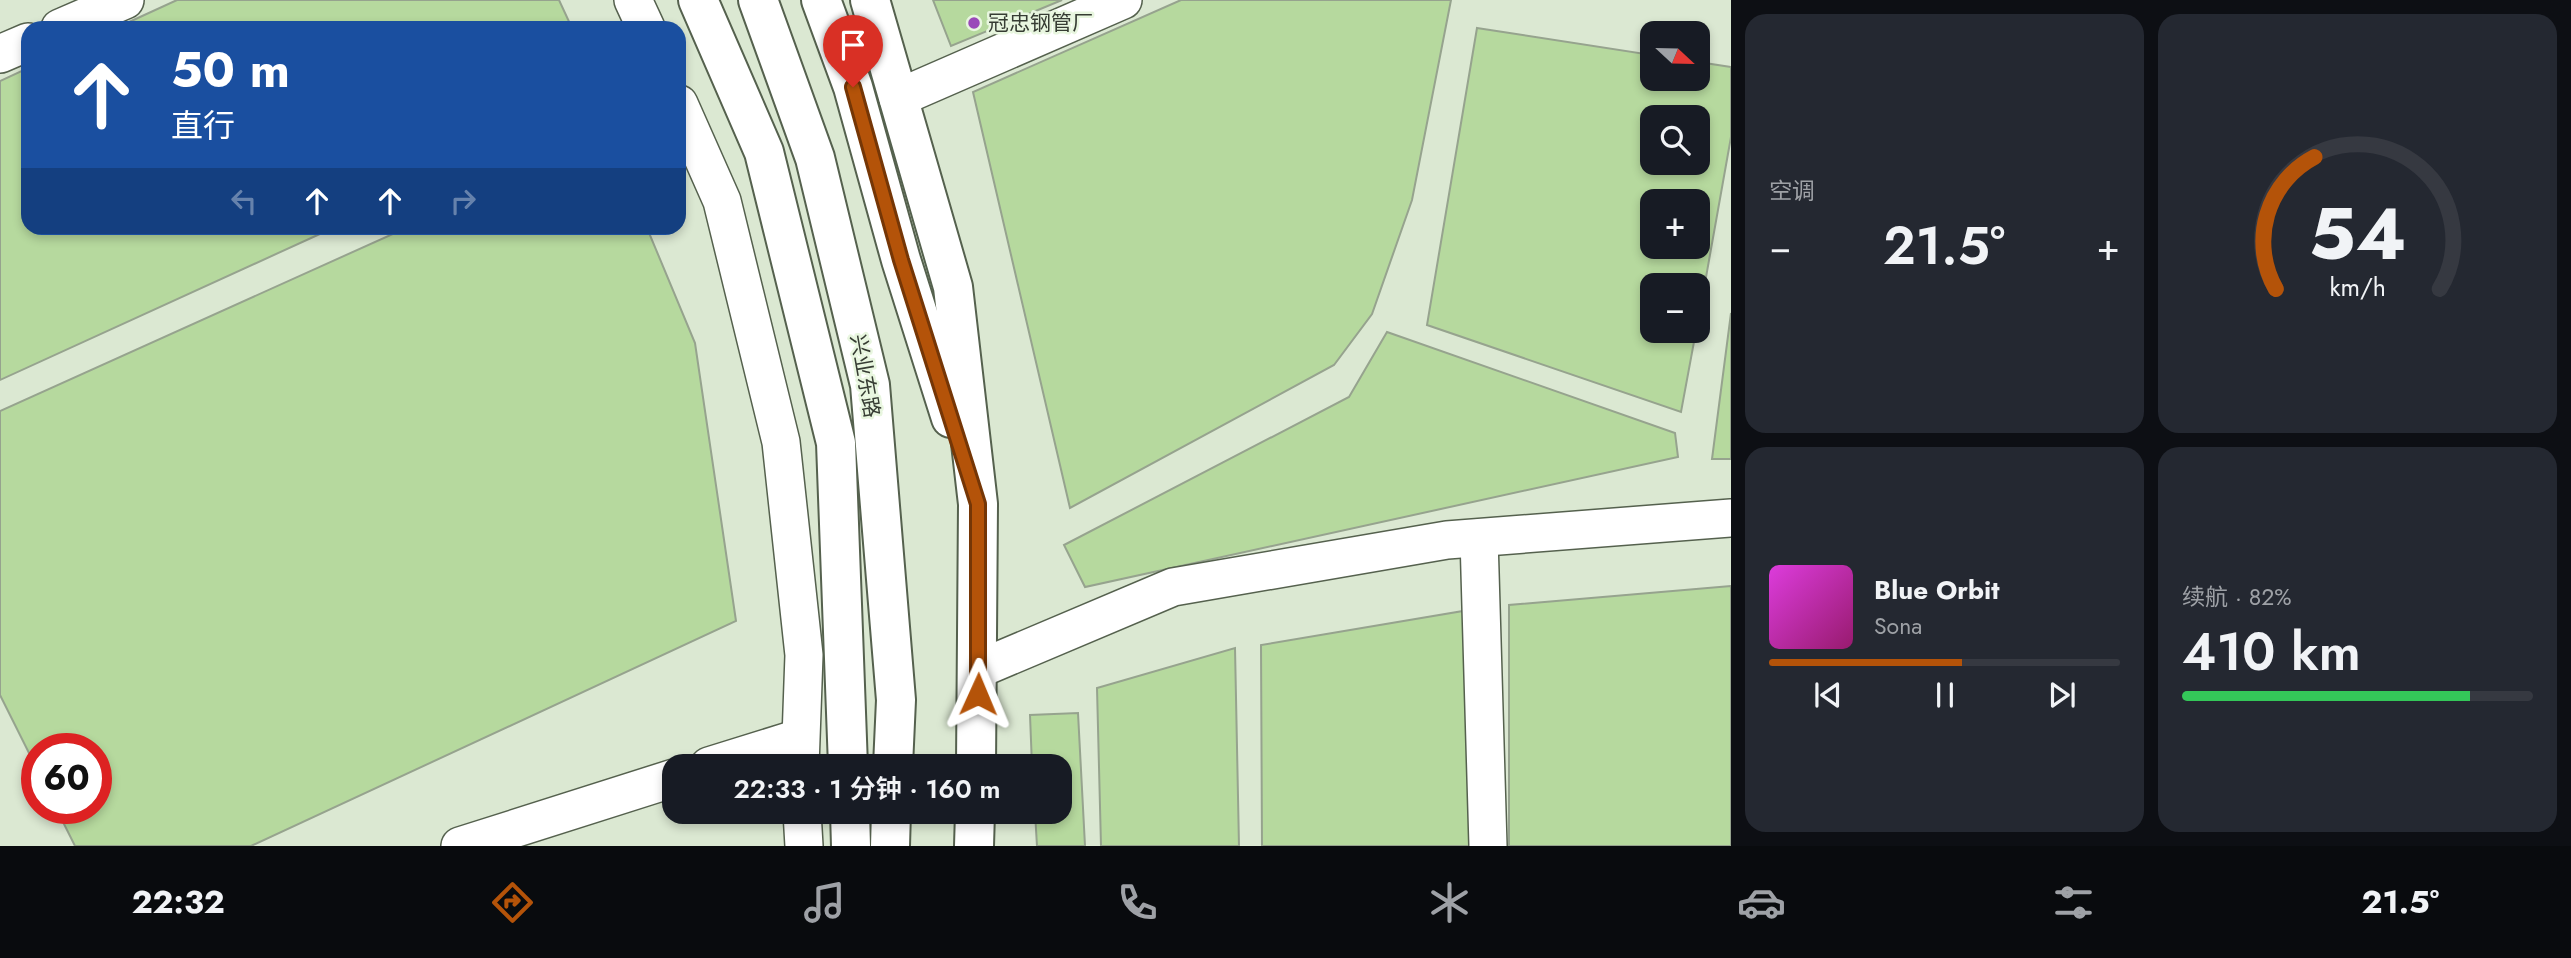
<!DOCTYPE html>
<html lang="zh">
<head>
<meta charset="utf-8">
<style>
	:root { --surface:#171b24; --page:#242831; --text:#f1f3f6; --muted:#9ea1a6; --line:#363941; --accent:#b45309 }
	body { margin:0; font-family:Jost,"Noto Sans SC",sans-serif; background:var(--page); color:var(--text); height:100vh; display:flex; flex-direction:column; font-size:26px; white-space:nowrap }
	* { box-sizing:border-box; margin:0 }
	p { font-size:23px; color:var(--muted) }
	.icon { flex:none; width:38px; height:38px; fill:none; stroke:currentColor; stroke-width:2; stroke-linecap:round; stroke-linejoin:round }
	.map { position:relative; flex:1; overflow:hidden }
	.sheet { display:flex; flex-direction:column; gap:14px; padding:14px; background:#0d0f14; width:840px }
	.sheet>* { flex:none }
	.hud { position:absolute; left:21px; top:21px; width:665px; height:214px; border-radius:21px; box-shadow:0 4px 10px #0003; background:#1a4fa0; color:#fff; overflow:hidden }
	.needle { width:46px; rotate:112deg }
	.controls { position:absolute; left:1640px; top:21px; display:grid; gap:14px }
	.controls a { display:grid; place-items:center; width:70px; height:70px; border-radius:14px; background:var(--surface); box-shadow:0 4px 10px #0003; font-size:35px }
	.speed { position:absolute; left:21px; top:733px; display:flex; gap:14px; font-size:35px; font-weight:700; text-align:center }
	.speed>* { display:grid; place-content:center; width:91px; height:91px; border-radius:50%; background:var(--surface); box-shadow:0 4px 10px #0003; line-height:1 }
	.speed .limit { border:10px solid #d22; background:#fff; color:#111 }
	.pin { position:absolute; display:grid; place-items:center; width:60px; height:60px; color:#fff; margin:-72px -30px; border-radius:50% 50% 50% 0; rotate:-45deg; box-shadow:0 0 7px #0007 }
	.pin .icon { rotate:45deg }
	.me { position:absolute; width:77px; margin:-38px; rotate:1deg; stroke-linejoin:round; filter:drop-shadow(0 0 5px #0008) }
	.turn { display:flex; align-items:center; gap:24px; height:147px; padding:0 35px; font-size:32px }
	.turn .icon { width:91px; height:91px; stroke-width:2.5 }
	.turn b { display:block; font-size:49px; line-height:60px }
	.lanes { display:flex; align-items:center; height:66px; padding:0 35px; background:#0003; justify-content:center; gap:35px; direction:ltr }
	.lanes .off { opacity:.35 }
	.big { font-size:52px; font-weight:600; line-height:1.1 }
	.sheet .card { flex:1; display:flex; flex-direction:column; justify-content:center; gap:10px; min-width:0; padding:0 24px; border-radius:21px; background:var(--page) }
	.sheet .dial { align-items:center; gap:0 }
	.dial svg { height:182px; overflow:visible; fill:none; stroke:var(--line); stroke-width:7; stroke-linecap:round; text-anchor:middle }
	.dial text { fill:var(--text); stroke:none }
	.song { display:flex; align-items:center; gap:21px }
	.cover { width:84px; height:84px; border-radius:10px; background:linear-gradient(135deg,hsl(300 70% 55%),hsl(320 70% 35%)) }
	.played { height:7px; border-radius:4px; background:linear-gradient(90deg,var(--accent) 55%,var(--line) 55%) }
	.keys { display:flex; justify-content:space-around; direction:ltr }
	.heat { display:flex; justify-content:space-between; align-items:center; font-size:38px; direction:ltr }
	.charge { height:10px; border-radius:5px; background:linear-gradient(90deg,#34c759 82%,var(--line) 0) }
	.sheet .tiles { flex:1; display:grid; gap:14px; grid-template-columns:repeat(2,1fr) }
	.trip { position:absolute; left:662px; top:754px; width:410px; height:70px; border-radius:21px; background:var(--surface); box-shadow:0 4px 10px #0003; font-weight:600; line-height:70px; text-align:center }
	.tab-bar { display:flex; height:112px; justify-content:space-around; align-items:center; background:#090b0e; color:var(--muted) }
	.tab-bar .icon { width:49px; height:49px }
	.tab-bar .active { color:var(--accent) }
	.tab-bar b { font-size:32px; color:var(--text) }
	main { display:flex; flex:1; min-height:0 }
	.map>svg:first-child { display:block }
	.building { fill:#b6d99e; stroke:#96a38e; stroke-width:2; fill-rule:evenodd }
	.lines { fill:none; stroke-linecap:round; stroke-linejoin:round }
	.minor-casing { stroke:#55614e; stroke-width:40 }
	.major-casing { stroke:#55614e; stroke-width:42 }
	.minor { stroke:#fff; stroke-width:37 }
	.major { stroke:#fff; stroke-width:38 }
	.route-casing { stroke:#753606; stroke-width:18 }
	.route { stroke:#b45309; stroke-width:12 }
	.poi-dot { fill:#9a49b9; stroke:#e8f6df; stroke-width:2.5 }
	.labels { text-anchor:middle; stroke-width:5; stroke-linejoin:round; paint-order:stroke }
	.poi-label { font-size:21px; fill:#363c33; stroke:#e8f6df; text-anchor:start }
	.street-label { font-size:21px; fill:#363c33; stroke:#e8f6df }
</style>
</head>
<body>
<main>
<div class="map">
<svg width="1731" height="846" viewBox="0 0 1731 846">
	<rect width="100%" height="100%" fill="#dbe8d2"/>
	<g class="building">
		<polygon points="177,0 559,0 572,28 116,28"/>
		<polygon points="933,0 1062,0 951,46"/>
		<polygon points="1181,0 1451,0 1412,200 1372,314 1334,365 1070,508 973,92"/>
		<path d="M1477,28L1652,55V79H1698V62L1731,67V137L1698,322V285H1652V331H1696L1681,412L1427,325ZM1652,117H1698V163H1652ZM1652,201H1698V247H1652Z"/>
		<polygon points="28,68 28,228 333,228 0,380 0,81"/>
		<polygon points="406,228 647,228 695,343 736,621 251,846 75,846 56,808 96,808 96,749 37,749 37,769 0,695 0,411"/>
		<polygon points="1731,313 1731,459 1712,459"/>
		<polygon points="1387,332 1675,433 1678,457 1085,587 1064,545 1349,397"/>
		<polygon points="1731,586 1731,846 1509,846 1509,605"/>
		<polygon points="1469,610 1473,846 1262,846 1261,645"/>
		<polygon points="1235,648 1239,846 1101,846 1097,688"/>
		<polygon points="1078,713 1085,846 1037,846 1035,812 1059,812 1059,766 1032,766 1030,715"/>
	</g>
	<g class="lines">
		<defs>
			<g id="minor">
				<polyline points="633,0 646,28"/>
				<polyline points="60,28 125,0"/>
				<polyline points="0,54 28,42"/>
				<polyline points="898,98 1123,0"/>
				<polyline points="679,104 722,201 781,442 804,655 800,766"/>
				<polyline points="1479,538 1488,846"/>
				<polyline points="979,669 1173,587 1447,540 1731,518"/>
				<polyline points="709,766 799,738"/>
				<polyline points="802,812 804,846"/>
				<polyline points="460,846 674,778"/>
			</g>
			<g id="major">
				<polyline points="698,0 764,152 836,443 848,766"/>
				<polyline points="758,0 815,158 870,385 896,700 893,766"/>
				<polyline points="821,0 853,87 901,260 951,418"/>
				<polyline points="870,0 953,287 978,504 976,766"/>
				<polyline points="850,812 851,846"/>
				<polyline points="890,846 891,812"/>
				<polyline points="974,846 975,812"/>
			</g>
		</defs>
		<use href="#minor" class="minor-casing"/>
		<use href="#major" class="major-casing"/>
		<use href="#minor" class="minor"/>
		<use href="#major" class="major"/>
	</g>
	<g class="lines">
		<defs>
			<polyline id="route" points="853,87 901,260 978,504 978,694"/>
		</defs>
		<use href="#route" class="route-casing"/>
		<use href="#route" class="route"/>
	</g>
	<circle class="poi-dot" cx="974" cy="23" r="7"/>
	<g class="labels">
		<g class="poi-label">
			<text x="988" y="30">冠忠钢管厂</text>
		</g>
		<g class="street-label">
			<text transform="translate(865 376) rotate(80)" y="7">兴业东路</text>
		</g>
	</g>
</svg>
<div class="controls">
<a><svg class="needle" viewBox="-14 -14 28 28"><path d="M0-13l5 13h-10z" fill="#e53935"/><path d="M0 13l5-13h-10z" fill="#9ea1a6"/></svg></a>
<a><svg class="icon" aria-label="search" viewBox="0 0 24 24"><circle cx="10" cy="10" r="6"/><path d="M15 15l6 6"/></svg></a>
<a>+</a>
<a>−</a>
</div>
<div class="speed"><div class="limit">60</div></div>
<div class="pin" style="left:853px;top:87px;background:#d93025"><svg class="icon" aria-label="arrive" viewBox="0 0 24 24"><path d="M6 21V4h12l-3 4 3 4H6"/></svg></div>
<svg class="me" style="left:978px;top:694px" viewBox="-20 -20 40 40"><path d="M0-17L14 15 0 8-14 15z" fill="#b45309" stroke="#fff" stroke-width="4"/></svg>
<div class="trip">22:33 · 1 分钟 · 160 m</div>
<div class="hud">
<div class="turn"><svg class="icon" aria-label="ahead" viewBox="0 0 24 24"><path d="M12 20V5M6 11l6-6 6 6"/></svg><div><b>50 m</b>直行</div></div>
<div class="lanes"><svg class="icon off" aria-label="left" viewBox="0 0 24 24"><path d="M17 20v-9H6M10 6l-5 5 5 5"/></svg><svg class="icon" aria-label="ahead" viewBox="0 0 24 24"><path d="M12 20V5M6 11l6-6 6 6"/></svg><svg class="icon" aria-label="ahead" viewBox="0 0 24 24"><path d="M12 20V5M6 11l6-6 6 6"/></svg><svg class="icon off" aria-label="right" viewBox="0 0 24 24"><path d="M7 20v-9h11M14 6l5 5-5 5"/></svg></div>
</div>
</div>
<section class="sheet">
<div class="tiles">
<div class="card"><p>空调</p>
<div class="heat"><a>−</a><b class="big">21.5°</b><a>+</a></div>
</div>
<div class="card dial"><svg viewBox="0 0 100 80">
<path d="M14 69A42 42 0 1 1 86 69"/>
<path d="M14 69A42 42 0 0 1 31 11" stroke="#b45309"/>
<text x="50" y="56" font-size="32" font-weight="700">54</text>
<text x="50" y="72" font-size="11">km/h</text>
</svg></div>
<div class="card">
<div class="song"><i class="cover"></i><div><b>Blue Orbit</b><p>Sona</p></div></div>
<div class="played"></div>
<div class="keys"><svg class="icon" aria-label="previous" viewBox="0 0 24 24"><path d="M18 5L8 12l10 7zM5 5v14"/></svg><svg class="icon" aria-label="pause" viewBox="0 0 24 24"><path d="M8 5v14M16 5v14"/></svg><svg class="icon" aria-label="next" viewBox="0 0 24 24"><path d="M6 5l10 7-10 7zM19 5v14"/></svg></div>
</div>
<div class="card"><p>续航 · 82%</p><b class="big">410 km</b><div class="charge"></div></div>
</div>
</section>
</main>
<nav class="tab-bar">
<b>22:32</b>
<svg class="icon active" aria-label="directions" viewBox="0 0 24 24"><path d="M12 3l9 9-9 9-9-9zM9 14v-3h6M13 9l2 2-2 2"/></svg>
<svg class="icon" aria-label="music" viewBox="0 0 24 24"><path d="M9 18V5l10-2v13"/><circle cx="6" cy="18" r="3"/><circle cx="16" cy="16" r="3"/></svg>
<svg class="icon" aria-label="phone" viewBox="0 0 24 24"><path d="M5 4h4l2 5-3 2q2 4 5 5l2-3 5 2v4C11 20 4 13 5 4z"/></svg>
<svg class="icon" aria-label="climate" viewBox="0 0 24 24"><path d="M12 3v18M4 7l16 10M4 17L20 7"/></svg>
<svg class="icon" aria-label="car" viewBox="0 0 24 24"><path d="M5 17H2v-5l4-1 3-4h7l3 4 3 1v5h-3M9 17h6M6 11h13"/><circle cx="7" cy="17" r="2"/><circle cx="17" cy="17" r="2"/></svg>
<svg class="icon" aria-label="filters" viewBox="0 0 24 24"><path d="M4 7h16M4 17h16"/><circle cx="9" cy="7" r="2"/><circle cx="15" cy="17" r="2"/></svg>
<b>21.5°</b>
</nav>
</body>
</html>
